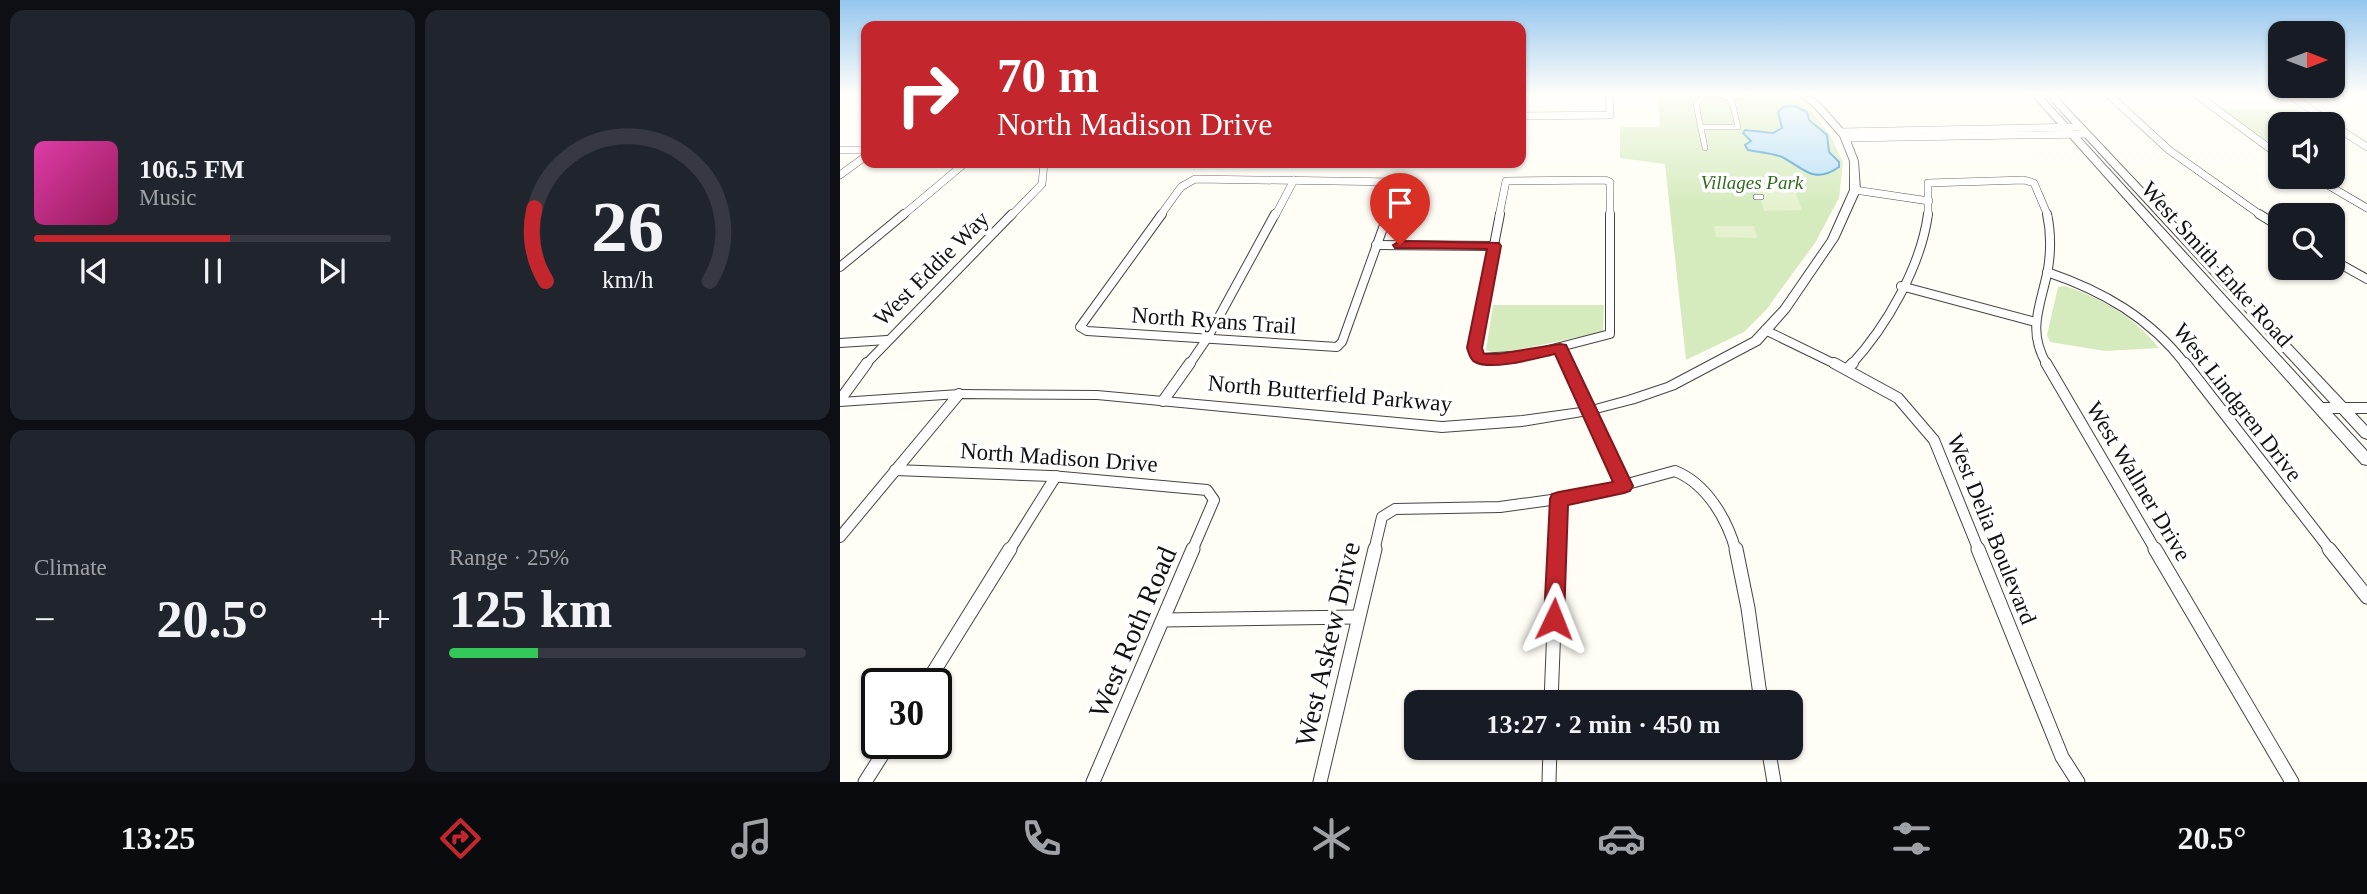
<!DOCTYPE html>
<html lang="en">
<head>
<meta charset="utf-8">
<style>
	:root { --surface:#171b24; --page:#20242c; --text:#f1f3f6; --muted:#9ea1a6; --line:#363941; --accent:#c4262e }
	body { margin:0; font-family:"Times New Roman",serif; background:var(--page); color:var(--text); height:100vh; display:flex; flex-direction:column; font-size:26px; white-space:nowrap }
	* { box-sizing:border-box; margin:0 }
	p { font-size:23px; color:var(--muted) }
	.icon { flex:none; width:38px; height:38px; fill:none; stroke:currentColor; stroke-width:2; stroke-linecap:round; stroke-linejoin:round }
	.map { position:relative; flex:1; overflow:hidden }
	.sheet { display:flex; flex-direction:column; gap:10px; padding:10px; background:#0d0f14; width:840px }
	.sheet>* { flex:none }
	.guide { position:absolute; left:21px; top:21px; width:665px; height:147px; border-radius:14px; box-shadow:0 2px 5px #0004; background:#c4262e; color:#fff; overflow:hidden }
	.needle { width:46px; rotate:90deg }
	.controls { position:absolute; left:1428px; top:21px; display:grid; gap:14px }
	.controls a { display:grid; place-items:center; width:77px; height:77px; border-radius:14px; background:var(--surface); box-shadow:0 2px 5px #0004; font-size:35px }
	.speed { position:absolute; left:21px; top:668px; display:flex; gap:14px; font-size:35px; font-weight:700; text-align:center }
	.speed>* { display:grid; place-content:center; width:91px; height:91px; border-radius:50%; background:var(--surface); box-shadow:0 2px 5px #0004; line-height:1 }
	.speed .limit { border:4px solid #111; border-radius:10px; background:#fff; color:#111 }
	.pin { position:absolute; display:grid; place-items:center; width:60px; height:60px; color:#fff; margin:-72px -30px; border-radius:50% 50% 50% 0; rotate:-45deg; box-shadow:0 0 7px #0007 }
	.pin .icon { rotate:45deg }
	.me { position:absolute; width:77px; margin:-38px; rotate:2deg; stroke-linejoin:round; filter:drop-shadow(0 0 5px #0008) }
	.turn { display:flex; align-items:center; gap:24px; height:147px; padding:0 21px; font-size:32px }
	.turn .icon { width:91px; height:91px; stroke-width:2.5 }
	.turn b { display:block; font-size:49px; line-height:60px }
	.big { font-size:52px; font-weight:800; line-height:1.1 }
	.sheet .widget { flex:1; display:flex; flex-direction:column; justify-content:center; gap:10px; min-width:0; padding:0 24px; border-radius:14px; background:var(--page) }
	.sheet .dial { align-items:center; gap:0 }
	.dial svg { height:182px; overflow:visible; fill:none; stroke:var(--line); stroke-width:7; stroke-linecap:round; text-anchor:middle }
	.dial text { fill:var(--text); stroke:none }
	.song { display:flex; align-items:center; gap:21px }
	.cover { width:84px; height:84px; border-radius:10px; background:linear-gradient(135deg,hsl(320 70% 55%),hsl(330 70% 35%)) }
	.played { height:7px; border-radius:4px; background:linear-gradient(90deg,var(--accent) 55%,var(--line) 55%) }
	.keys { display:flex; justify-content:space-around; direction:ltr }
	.heat { display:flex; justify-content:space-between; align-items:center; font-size:38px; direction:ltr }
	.charge { height:10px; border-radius:5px; background:linear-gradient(90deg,#34c759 25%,var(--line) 0) }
	.sheet .tiles { flex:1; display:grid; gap:10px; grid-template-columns:repeat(2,1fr) }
	.trip { position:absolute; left:564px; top:690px; width:399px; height:70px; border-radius:14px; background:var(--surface); box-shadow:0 2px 5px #0004; font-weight:800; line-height:70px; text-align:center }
	.tab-bar { display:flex; height:112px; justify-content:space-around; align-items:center; background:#090b0e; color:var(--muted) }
	.tab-bar .icon { width:49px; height:49px }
	.tab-bar .current { color:var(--accent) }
	.tab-bar b { font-size:32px; color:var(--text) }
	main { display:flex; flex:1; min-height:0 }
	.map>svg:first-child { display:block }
	.green { fill:#d5ebbd }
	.pitch { fill:#e6f2cf }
	.water { fill:#b9e0f7; stroke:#3f96cf; stroke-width:2 }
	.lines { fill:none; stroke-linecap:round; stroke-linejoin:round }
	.pedestrian-casing { stroke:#444; stroke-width:6 }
	.minor-far3-casing { stroke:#444; stroke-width:8 }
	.minor-far2-casing { stroke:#444; stroke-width:10 }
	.minor-far1-casing { stroke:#444; stroke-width:12 }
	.minor-casing { stroke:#444; stroke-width:15 }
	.tertiary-casing { stroke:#444; stroke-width:2 }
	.pedestrian { stroke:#fff; stroke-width:5 }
	.minor-far3 { stroke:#fff; stroke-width:7 }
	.minor-far2 { stroke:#fff; stroke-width:8 }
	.minor-far1 { stroke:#fff; stroke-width:10 }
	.minor { stroke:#fff; stroke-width:13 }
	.tertiary { fill:#fff; fill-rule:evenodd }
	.route { fill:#c4262e; stroke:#7f191e; stroke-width:2 }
	.labels { text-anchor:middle; stroke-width:7; stroke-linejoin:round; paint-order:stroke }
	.far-park-label { font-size:19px; font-style:italic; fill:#2f6b1f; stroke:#fff }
	.street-label { font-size:23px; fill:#111; stroke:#fff }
	.near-street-label { font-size:28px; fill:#111; stroke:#fff }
</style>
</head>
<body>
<main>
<section class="sheet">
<div class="tiles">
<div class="widget">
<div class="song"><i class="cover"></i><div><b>106.5 FM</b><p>Music</p></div></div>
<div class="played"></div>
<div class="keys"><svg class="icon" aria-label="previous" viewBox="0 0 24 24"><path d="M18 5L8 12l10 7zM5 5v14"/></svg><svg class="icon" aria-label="pause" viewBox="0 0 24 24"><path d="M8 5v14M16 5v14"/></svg><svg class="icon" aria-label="next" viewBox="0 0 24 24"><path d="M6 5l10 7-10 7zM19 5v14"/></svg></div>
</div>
<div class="widget dial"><svg viewBox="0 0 100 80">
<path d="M14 69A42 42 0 1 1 86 69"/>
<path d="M14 69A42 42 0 0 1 9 37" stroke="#c4262e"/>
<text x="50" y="56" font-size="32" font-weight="700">26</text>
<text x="50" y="72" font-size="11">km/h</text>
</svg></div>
<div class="widget"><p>Climate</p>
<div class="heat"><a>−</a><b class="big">20.5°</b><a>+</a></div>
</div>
<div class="widget"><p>Range · 25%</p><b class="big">125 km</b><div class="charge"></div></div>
</div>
</section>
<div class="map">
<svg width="1527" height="782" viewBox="0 0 1527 782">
	<rect width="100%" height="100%" fill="#fffdf5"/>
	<g class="green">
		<polygon points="817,95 946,95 972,112 990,135 1003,162 999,198 975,243 926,310 904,332 846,360 825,164 780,158 780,127 820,127"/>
		<polygon points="1382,109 1458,109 1481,124 1440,124 1440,150"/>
		<path d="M1225,286C1263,299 1293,316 1319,348L1265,351L1210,342L1207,335L1218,287Z"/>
		<polygon points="653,305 764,305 763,332 657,354 646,350"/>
	</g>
	<g class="pitch">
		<polygon points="918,188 954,188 962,210 924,211"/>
		<polygon points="874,226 914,226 917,238 876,237"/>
	</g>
	<path class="water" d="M955,106L967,112L969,120L987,135L989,152L999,162V167C973,185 964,168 942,157C932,153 918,152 908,150L905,145L911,141L903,133L905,130L933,133L942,128L938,112L943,107Z"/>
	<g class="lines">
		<defs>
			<g id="pedestrian">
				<polyline points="865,95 856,104 865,148"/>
				<polyline points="880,95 889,98 902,95"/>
				<polyline points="861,127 898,127 891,98"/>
				<polyline points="916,197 921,197"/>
			</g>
			<g id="minor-far3">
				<polyline points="1269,95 1329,150 1422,216"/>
				<polyline points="1357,95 1440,156"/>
				<polyline points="1450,95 1492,124"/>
				<polyline points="681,116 770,115 769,95"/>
				<polyline points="1493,125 1527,147"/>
				<polyline points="1001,132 1239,127"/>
				<polyline points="1006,138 1246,134"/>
				<polyline points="0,150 26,150"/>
				<polyline points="0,175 26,156"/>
				<polyline points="1474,177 1527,208"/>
				<polyline points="1015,190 1089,201"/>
				<polyline points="62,216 125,163"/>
				<polyline points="171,216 202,184 204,163"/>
				<polyline points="320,216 341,187 355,179 556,182 557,190 548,216"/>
				<polyline points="435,216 454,180"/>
				<polyline points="659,216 666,181 765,180 770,182 770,216"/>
				<polyline points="1088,216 1088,183 1184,180 1194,183 1208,216"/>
			</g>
			<g id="minor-far2">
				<polyline points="322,214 240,327 247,331 497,347 502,342 548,214"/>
				<polyline points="660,214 634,348 639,358 689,355 770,334 770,214"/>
				<polyline points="1419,214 1440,227"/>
				<polyline points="536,245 654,246"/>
				<polyline points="1493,260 1527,279"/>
				<polyline points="0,267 64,214"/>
				<path d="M1207,272C1263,291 1310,318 1346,365"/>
				<polyline points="1061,286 1195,322"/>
				<polyline points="925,330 997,365"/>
				<polyline points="0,343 47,340"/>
				<polyline points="720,349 727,365"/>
				<polyline points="25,365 172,214"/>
				<polyline points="349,365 368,337 435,214"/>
				<path d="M1011,365C1047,326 1081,266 1088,214"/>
				<path d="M1207,365C1186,329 1201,306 1208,269C1211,250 1211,232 1207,214"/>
			</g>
			<g id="minor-far1">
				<polyline points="726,363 784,487"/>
				<polyline points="994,363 1058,398 1094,440 1139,551"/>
				<polyline points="1206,363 1316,551"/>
				<polyline points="1345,363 1491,551"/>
				<polyline points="1007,369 1013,363"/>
				<polyline points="0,400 27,363"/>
				<polyline points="323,401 350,363"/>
				<polyline points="1480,408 1527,408"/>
				<polyline points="55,470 211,476 367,490 374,500 352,551"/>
				<polyline points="0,537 119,394"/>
				<polyline points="169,551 216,476"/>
				<path d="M534,551L542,517L555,509L660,507L747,495L835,471C867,484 887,519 896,551"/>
				<polyline points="717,551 719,499"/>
			</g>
			<g id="minor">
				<polyline points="896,549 908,608 921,702"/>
				<polyline points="1138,549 1222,757 1238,782"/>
				<polyline points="1315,549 1452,782"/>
				<polyline points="1489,549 1527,597"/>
				<polyline points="324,620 518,617"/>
				<polyline points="86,684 170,549"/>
				<polyline points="711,702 717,549"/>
				<polyline points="928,747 934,782"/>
				<polyline points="25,782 49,744"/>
				<polyline points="253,782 353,549"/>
				<polyline points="480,782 535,549"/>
				<polyline points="709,782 710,747"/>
			</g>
			<g id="tertiary">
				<polygon points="958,95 968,95 980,103 1008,135 1018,161 1020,190 998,239 949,311 920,344 835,389 795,403 748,415 682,426 602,432 257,399 119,398 0,406 0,398 119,390 257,391 602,422 682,416 748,407 788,396 827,383 912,338 941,307 988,239 1010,190 1010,161 1000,136 974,107"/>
				<polygon points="1192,95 1201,95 1527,451 1527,465 1522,464"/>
				<polygon points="1206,95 1215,95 1527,426 1527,439 1522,437"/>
			</g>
		</defs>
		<use href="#pedestrian" class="pedestrian-casing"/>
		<use href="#minor-far3" class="minor-far3-casing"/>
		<use href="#minor-far2" class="minor-far2-casing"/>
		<use href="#minor-far1" class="minor-far1-casing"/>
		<use href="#minor" class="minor-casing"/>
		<use href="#tertiary" class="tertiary-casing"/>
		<use href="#pedestrian" class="pedestrian"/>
		<use href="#minor-far3" class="minor-far3"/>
		<use href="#minor-far2" class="minor-far2"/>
		<use href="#minor-far1" class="minor-far1"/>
		<use href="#minor" class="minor"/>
		<use href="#tertiary" class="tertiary"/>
	</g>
	<linearGradient id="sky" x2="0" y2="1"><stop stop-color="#95c6ee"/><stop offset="0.46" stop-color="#fffefa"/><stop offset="1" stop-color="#fffefa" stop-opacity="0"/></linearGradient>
	<rect width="1527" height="205" fill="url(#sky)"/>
	<path class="route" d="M560,241L659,243L661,246L642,348L644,354H658L720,344L726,345L793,486L790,491L784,493L728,505L724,619L721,626L714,628L707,626L704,619L710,499L712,494L719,492L773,482L715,354C697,358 652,371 635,362C630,360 629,353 627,348L647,249L555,248L553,245Z"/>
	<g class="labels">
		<g class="far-park-label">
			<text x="912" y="189">Villages Park</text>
		</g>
		<g class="street-label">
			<text transform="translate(1377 264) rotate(48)" y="8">West Smith Enke Road</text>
			<text transform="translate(91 268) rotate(-45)" y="8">West Eddie Way</text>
			<text transform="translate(374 320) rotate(4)" y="8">North Ryans Trail</text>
			<text transform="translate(490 393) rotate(5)" y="8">North Butterfield Parkway</text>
			<text transform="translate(1398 402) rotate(52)" y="8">West Lindgren Drive</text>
			<text transform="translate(219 457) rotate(4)" y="8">North Madison Drive</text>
			<text transform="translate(1299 481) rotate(59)" y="8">West Wallner Drive</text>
			<text transform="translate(1152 529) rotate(68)" y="8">West Delia Boulevard</text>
		</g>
		<g class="near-street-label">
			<text transform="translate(292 632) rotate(-67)" y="10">West Roth Road</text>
			<text transform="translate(487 644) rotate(-77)" y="10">West Askew Drive</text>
		</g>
	</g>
</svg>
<div class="controls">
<a><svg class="needle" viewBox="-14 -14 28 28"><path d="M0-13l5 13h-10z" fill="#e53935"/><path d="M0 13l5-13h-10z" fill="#9ea1a6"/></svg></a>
<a><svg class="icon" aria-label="sound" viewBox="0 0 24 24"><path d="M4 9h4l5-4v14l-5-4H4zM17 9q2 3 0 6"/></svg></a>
<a><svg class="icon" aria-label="search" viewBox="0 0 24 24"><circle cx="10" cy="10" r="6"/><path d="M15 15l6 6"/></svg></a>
</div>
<div class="speed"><div class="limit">30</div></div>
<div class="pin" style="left:560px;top:245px;background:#d93025"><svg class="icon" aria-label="arrive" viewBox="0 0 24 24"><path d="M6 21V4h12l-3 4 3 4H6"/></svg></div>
<svg class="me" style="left:714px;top:619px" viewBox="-20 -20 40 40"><path d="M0-17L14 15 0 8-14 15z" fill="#c4262e" stroke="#fff" stroke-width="4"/></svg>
<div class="trip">13:27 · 2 min · 450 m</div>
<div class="guide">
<div class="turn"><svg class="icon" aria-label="right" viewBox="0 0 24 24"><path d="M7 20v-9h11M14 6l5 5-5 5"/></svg><div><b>70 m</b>North Madison Drive</div></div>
</div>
</div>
</main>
<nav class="tab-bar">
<b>13:25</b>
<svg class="icon current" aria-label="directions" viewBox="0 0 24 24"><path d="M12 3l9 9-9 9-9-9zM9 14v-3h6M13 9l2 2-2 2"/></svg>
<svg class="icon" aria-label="music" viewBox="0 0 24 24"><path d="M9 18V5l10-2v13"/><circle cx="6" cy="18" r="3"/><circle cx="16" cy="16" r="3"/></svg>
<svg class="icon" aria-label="phone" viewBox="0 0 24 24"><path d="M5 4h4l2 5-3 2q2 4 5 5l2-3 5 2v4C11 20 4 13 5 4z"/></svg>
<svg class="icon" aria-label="climate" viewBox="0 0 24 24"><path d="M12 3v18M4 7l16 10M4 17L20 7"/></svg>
<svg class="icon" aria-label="car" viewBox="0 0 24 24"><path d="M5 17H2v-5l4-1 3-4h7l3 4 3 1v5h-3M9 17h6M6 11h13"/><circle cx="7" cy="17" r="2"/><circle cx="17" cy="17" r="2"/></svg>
<svg class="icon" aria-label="filters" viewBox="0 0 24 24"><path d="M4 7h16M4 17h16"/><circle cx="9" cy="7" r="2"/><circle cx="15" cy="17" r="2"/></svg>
<b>20.5°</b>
</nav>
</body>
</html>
